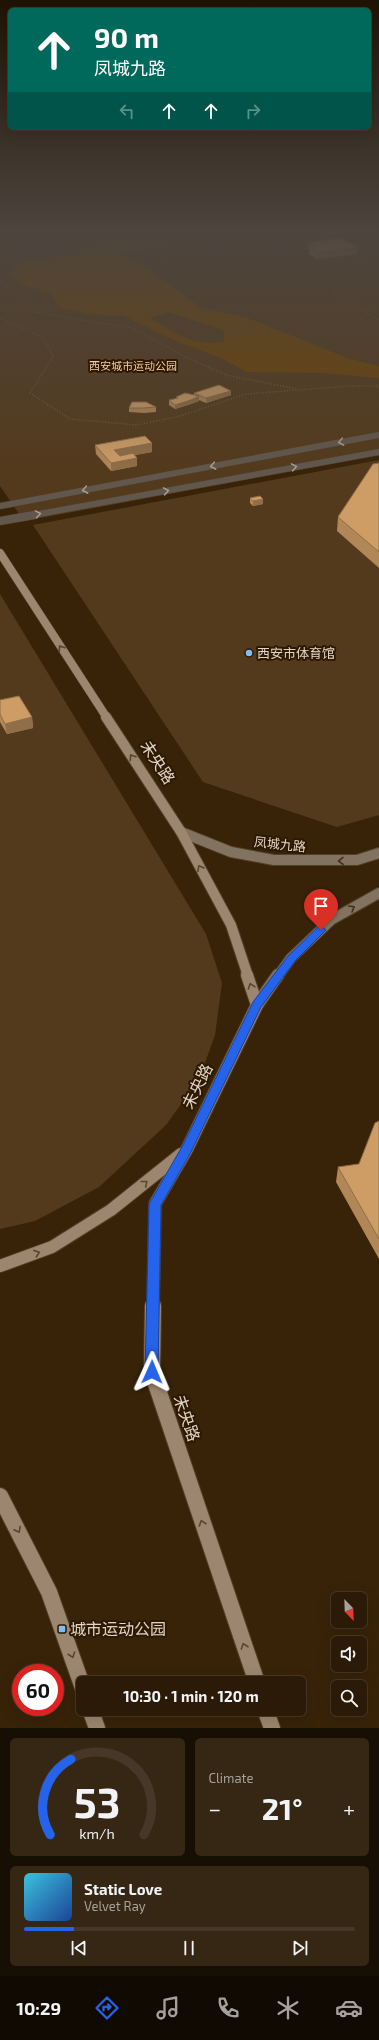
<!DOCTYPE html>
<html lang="en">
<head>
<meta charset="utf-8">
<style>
	:root { --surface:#2a1a07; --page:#362715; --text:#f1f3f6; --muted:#a5a19b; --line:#463828; --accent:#2563eb }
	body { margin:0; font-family:"Exo 2","Noto Sans SC",sans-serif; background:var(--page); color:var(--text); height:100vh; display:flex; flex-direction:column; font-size:15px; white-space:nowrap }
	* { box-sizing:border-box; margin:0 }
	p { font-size:13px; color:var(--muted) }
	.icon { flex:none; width:22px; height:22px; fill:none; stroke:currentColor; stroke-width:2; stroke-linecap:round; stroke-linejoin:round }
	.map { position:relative; height:1728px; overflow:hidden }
	.details { display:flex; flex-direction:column; gap:10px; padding:10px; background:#170e04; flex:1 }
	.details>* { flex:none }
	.top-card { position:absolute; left:8px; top:8px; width:363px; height:122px; border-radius:6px; box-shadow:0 4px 16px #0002,0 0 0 1px var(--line); background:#00695c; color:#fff; overflow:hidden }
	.needle { width:26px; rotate:157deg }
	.controls { position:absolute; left:331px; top:1592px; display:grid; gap:8px }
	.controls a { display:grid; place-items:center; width:36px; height:36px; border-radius:6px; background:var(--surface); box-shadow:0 4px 16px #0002,0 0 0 1px var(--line); font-size:20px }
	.speed { position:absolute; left:12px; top:1664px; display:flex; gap:8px; font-size:20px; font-weight:700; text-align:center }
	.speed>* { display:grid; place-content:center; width:52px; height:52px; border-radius:50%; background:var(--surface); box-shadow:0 4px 16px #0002,0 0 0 1px var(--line); line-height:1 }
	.speed .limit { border:6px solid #d22; background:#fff; color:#111 }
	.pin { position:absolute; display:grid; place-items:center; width:34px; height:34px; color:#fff; margin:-41px -17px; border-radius:50% 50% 50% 0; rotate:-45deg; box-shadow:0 0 4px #0007 }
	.pin .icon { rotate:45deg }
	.me { position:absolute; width:44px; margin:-22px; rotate:1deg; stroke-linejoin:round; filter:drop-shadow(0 0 3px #0008) }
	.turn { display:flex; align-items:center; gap:14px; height:84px; padding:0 20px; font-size:18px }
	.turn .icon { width:52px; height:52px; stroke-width:2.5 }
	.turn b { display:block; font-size:28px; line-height:34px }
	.lanes { display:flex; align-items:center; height:38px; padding:0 20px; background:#0003; justify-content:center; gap:20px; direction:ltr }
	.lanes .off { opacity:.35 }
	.big { font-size:30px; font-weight:700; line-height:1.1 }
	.details .card { flex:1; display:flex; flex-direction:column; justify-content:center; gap:6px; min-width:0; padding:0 14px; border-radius:6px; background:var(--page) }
	.details .dial { align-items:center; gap:0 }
	.dial svg { height:104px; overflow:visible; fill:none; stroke:var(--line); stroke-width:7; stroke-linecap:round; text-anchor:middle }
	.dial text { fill:var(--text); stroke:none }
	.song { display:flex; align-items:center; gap:12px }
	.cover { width:48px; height:48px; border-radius:6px; background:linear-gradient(135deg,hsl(190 70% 55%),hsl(220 70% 35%)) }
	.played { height:4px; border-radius:2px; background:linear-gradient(90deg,var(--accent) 15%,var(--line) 15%) }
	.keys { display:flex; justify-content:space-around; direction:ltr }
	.heat { display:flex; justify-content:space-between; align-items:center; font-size:22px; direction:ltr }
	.details .tiles { flex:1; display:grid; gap:10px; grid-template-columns:1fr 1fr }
	.card:last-child { grid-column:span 2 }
	.trip { position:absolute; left:76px; top:1676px; width:230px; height:40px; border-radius:6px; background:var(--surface); box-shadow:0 4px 16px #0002,0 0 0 1px var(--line); font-weight:700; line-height:40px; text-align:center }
	.menu { display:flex; height:64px; justify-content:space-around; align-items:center; background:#110a03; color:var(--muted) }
	.menu .icon { width:28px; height:28px }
	.menu .selected { color:var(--accent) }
	.menu b { font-size:18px; color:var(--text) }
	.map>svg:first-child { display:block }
	.green { fill:#543a1c }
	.water { fill:#704402; fill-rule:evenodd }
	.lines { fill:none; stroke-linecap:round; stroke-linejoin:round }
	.street-far1-casing { stroke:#533f27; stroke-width:7 }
	.street-casing { stroke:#533f27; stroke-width:9 }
	.secondary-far1-casing { stroke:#533f27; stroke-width:12 }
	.secondary-casing { stroke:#533f27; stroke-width:14 }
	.primary-far3-casing { stroke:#533f27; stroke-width:9 }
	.primary-far2-casing { stroke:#533f27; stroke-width:12 }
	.primary-far1-casing { stroke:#533f27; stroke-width:14 }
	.primary-casing { stroke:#533f27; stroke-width:18 }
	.path-far1 { stroke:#6f5c46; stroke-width:1; stroke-dasharray:1 1.5; stroke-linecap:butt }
	.path { stroke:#6f5c46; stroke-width:1.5; stroke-dasharray:1 2; stroke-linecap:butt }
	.street-far1 { stroke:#62574c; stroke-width:6 }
	.street { stroke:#62574c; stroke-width:8 }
	.secondary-far1 { stroke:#827260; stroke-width:10 }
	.secondary { stroke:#827260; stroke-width:12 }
	.primary-far3 { stroke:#9c866f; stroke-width:8 }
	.primary-far2 { stroke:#9c866f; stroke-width:10 }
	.primary-far1 { stroke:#9c866f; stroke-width:12 }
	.primary { stroke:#9c866f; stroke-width:16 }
	.wall { fill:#b18758 }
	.shaded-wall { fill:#906e47 }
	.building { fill:#ce9d66; stroke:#906e47 }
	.oneway { stroke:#a89c8f }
	.oneway2 { stroke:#59452d }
	.oneway3 { stroke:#422f19 }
	.route { fill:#2563eb; stroke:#184099 }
	.poi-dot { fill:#7fbdf9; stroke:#2d1901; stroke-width:1.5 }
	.labels { text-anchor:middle; stroke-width:4; stroke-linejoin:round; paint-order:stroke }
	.far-park-label { font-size:11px; fill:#f7cea2; stroke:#2d1901 }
	.poi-label { font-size:13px; fill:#e2d4c5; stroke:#2d1901; text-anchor:start }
	.street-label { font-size:13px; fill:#e2d4c5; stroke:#2d1901 }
	.near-street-label { font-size:16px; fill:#e2d4c5; stroke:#2d1901 }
	.near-poi-label { font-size:16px; fill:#e2d4c5; stroke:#2d1901; text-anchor:start }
</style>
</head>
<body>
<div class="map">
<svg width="379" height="1728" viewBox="0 0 379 1728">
	<rect width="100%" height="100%" fill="#382309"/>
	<g class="green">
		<polygon points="0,233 379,233 379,455 24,521 0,486"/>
		<polygon points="379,460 379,815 337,827 203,782 33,525"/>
		<polygon points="0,594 206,934 222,983 215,1035 199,1079 166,1125 99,1187 35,1221 0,1229"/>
	</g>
	<path class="water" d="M131,233H220L187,236L162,249L135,250L117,255L136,260L201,308L245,317L350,359L379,366V378L324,373L247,372L221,358L178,342L124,316L94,315L60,308L51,293L19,284L9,273L24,261L72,255L82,248ZM168,312L224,330V342C191,346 176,333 150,318Z"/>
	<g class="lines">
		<defs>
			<g id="street-far1">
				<polyline points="0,506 379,435"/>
				<polyline points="28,516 379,452"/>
			</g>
			<polyline id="street" points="0,521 34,515"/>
			<g id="secondary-far1">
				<polyline points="181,832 231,852 274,860 357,860 379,853"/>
				<polyline points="278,976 291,958 331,920 379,893"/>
			</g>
			<polyline id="secondary" points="257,1005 278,975"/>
			<polyline id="primary-far3" points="0,553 107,718"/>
			<polyline id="primary-far2" points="106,717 181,832 231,925 248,976"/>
			<g id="primary-far1">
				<polyline points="0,1266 52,1247 111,1210 181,1154"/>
				<polyline points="153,1307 155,1204 187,1149 257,1005 247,975"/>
			</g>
			<g id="primary">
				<polyline points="153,1306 152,1372 257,1683"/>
				<polyline points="0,1496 49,1592 83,1688"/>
				<polyline points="90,1709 97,1728"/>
				<polyline points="265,1709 272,1728"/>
			</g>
		</defs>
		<use href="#street-far1" class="street-far1-casing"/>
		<use href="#street" class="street-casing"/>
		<use href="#secondary-far1" class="secondary-far1-casing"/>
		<use href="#secondary" class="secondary-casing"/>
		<use href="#primary-far3" class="primary-far3-casing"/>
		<use href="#primary-far2" class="primary-far2-casing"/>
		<use href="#primary-far1" class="primary-far1-casing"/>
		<use href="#primary" class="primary-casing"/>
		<g class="path-far1">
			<polyline points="323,233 329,237"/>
			<polyline points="352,252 363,259 333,292 379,320"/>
			<polyline points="0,253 75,233"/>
			<path d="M160,257C233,236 304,242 379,235"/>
			<polyline points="0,268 5,262 19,256 6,250"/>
			<path d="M0,280C9,294 27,297 34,312L132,328L188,358"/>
			<polyline points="0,318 44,338 53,356 52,358"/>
		</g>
		<g class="path">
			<polyline points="53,357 30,393 70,419 137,425 180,416 246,394 351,386 379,386"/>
			<polyline points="186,357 226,375 297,389"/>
		</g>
		<use href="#street-far1" class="street-far1"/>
		<use href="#street" class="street"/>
		<use href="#secondary-far1" class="secondary-far1"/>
		<use href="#secondary" class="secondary"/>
		<use href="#primary-far3" class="primary-far3"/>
		<use href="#primary-far2" class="primary-far2"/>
		<use href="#primary-far1" class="primary-far1"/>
		<use href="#primary" class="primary"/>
	</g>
	<g class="wall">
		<polygon points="309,242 357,247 356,254 317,259 309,254 309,250 308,249"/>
		<polygon points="194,393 231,395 206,403 199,400 199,401 191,404 175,409 169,405 169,400 176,399 176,397 194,395"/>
		<polygon points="156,407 156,412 144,413 129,412 129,408"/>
		<polygon points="152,443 152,452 134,455 137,466 111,471 96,454 95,445"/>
		<polygon points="379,463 379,568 337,531 338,517"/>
		<polygon points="250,498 263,499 263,504 253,506 250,503"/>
		<polygon points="0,700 32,717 33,728 7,734 0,722"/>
		<polygon points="379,1121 379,1259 336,1182 338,1167 359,1164"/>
	</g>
	<g class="shaded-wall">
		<polygon points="357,247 356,254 317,259 318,252"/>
		<polygon points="231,391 231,395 206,403 206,398"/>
		<polygon points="199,396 199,401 191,404 175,409 175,405"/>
		<polygon points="152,443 152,452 115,459 114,450"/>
		<polygon points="137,458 137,466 111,471 111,463"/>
		<polygon points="263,499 263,504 253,506 253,501"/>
		<polygon points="32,717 33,728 7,734 5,724"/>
	</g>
	<g class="building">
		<polygon points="341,238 357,247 318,252 310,247 316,247 309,242"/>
		<polygon points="219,385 231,391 206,398 194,393"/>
		<polygon points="185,393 199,396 191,400 175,405 169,400 178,398 176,397"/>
		<polygon points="132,402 146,402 156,407 144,408 129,408"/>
		<polygon points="145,436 152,443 114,450 120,456 133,453 137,458 111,463 95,445"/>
		<polygon points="379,463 379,552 338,517 373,464"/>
		<polygon points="260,496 263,499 253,501 250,498"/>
		<polygon points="19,696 32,717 5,724 0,714 0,700"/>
		<polygon points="379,1121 379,1239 338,1167 359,1164 375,1123"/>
	</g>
	<defs><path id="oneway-chevron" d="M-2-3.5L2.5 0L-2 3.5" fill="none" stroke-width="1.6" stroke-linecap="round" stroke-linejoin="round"/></defs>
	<g class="oneway">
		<use href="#oneway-chevron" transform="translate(341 442) rotate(169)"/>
		<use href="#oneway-chevron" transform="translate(213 466) rotate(169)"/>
		<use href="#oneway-chevron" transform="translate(294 467) rotate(-10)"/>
		<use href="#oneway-chevron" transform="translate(85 490) rotate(169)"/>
		<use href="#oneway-chevron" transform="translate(166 491) rotate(-10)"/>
		<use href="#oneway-chevron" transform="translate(38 514) rotate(-10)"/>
	</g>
	<g class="oneway2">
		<use href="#oneway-chevron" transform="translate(61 648) rotate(-123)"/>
		<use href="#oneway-chevron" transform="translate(132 757) rotate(-123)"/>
		<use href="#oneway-chevron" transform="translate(200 868) rotate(-119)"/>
		<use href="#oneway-chevron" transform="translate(251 986) rotate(-108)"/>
		<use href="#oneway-chevron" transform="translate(145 1183) rotate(-39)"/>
		<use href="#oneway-chevron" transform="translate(37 1253) rotate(-20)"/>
		<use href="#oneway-chevron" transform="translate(202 1523) rotate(-109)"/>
		<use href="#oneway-chevron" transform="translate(18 1530) rotate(63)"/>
		<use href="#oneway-chevron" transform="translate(244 1646) rotate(-109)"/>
		<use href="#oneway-chevron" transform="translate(72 1655) rotate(71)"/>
	</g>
	<g class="oneway3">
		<use href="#oneway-chevron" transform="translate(341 861) rotate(179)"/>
		<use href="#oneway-chevron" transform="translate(352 908) rotate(-30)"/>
	</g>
	<linearGradient id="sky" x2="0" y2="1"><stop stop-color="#1f1305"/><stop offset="0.49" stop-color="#4d453e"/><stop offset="1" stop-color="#4d453e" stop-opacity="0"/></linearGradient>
	<rect width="379" height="475" fill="url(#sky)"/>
	<polygon class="route" points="321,926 326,930 295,961 261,1007 191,1152 161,1205 158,1372 157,1377 152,1379 147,1377 145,1372 149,1204 183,1145 253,1002 288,956 318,927"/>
	<g class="poi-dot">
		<circle cx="249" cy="653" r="4"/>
		<rect x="58" y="1625" width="8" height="8" rx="2"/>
	</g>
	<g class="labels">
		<g class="far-park-label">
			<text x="133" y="370">西安城市运动公园</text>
		</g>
		<g class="poi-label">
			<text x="257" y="658">西安市体育馆</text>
		</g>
		<g class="street-label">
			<text transform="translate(280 844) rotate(6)" y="5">凤城九路</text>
		</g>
		<g class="near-street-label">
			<text transform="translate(158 762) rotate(57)" y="6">未央路</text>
			<text transform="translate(197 1086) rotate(-64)" y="6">未央路</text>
			<text transform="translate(187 1418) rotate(71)" y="6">未央路</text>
		</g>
		<g class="near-poi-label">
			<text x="70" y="1635">城市运动公园</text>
		</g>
	</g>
</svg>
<div class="controls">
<a><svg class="needle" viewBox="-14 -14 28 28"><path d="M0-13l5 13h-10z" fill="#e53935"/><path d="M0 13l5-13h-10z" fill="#a5a19b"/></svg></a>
<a><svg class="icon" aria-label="sound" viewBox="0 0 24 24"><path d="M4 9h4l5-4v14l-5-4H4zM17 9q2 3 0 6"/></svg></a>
<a><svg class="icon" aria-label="search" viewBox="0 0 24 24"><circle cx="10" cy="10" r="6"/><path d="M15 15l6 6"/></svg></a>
</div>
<div class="speed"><div class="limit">60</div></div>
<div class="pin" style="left:321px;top:930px;background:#d93025"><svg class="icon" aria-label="arrive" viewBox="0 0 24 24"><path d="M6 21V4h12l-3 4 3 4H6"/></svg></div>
<svg class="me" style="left:152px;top:1372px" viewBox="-20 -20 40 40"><path d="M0-17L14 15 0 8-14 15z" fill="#2563eb" stroke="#fff" stroke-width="4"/></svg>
<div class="trip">10:30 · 1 min · 120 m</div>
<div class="top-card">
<div class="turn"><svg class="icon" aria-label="ahead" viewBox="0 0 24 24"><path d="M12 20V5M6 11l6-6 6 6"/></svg><div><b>90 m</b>凤城九路</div></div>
<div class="lanes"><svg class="icon off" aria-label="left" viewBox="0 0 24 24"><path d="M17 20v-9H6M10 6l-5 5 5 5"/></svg><svg class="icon" aria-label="ahead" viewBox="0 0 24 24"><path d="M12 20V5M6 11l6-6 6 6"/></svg><svg class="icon" aria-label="ahead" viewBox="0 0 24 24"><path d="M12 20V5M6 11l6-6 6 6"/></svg><svg class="icon off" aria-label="right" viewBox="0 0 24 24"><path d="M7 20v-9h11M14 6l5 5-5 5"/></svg></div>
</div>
</div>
<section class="details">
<div class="tiles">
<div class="card dial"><svg viewBox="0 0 100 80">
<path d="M14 69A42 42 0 1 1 86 69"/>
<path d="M14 69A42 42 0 0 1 30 11" stroke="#2563eb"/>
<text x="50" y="56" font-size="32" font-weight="700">53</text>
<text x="50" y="72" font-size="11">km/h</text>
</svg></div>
<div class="card"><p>Climate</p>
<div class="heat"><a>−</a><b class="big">21°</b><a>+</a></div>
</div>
<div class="card">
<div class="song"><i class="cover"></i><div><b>Static Love</b><p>Velvet Ray</p></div></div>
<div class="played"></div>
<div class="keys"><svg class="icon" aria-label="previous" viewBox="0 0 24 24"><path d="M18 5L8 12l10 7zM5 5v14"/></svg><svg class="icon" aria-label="pause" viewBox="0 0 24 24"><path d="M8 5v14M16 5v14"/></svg><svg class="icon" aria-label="next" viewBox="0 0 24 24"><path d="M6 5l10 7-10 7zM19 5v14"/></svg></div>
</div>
</div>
</section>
<nav class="menu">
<b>10:29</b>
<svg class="icon selected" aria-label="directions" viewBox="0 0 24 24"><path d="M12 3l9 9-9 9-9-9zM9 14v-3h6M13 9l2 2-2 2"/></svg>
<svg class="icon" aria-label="music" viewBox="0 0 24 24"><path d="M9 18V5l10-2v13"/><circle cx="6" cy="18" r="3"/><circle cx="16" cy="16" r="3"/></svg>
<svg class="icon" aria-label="phone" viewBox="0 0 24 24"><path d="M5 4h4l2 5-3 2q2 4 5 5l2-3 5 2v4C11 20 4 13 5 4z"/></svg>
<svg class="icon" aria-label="climate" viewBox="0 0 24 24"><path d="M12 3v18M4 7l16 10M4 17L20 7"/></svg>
<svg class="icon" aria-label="car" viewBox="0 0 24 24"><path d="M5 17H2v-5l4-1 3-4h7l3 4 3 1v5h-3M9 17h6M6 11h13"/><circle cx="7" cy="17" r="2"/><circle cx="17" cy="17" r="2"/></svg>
</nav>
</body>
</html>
